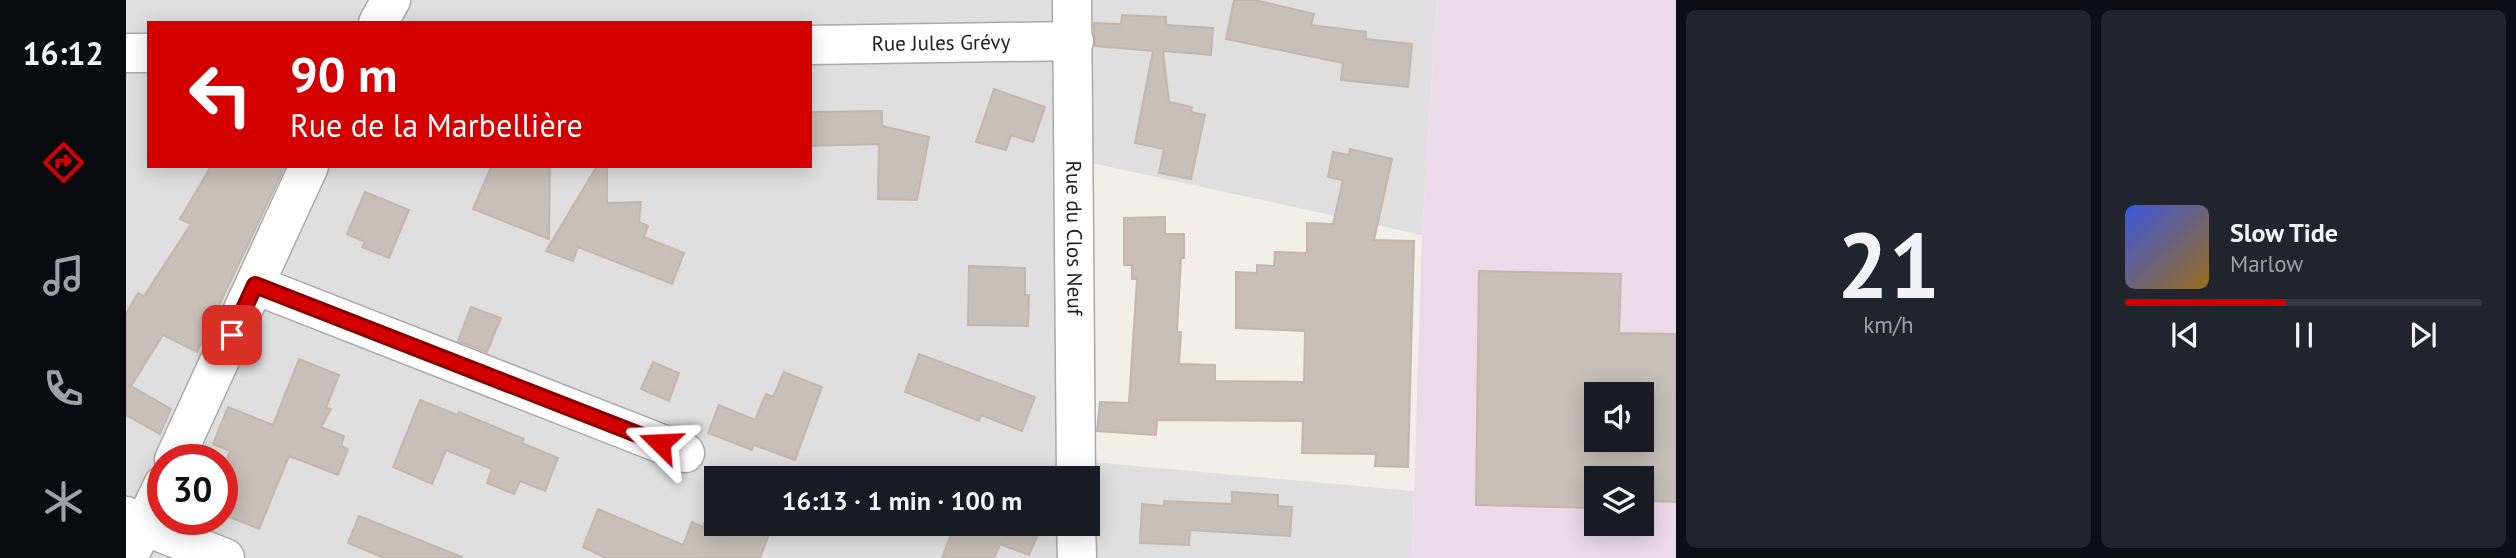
<!DOCTYPE html>
<html lang="fr">
<head>
<meta charset="utf-8">
<style>
	:root { --surface:#171b24; --page:#20242c; --text:#f1f3f6; --muted:#9ea1a6; --line:#363941; --accent:#d40000 }
	body { margin:0; font-family:"PT Sans",sans-serif; background:var(--page); color:var(--text); height:100vh; display:flex; flex-direction:column; font-size:26px; white-space:nowrap }
	* { box-sizing:border-box; margin:0 }
	p { font-size:23px; color:var(--muted) }
	.icon { flex:none; width:38px; height:38px; fill:none; stroke:currentColor; stroke-width:2; stroke-linecap:round; stroke-linejoin:round }
	.map { position:relative; flex:1; overflow:hidden }
	.drawer { display:flex; flex-direction:column; gap:10px; padding:10px; background:#0d0f14; width:840px }
	.drawer>* { flex:none }
	.top-card { position:absolute; left:21px; top:21px; width:665px; height:147px; border-radius:0px; box-shadow:0 4px 18px #0003; background:#d40000; color:#fff; overflow:hidden }
	.fabs { position:absolute; left:1458px; top:382px; display:grid; gap:14px }
	.fabs a { display:grid; place-items:center; width:70px; height:70px; border-radius:0px; background:var(--surface); box-shadow:0 4px 18px #0003; font-size:35px }
	.speed { position:absolute; left:21px; top:444px; display:flex; gap:14px; font-size:35px; font-weight:700; text-align:center }
	.speed>* { display:grid; place-content:center; width:91px; height:91px; border-radius:50%; background:var(--surface); box-shadow:0 4px 18px #0003; line-height:1 }
	.speed .limit { border:10px solid #d22; background:#fff; color:#111 }
	.pin { position:absolute; display:grid; place-items:center; width:60px; height:60px; color:#fff; margin:-30px; border-radius:14px; box-shadow:0 4px 10px #0006 }
	.me { position:absolute; width:77px; margin:-38px; rotate:291deg; stroke-linejoin:round; filter:drop-shadow(0 0 5px #0008) }
	.turn { display:flex; align-items:center; gap:24px; height:147px; padding:0 28px; font-size:32px }
	.turn .icon { width:91px; height:91px; stroke-width:2.5 }
	.turn b { display:block; font-size:49px; line-height:60px }
	.drawer .tile { flex:1; display:flex; flex-direction:column; justify-content:center; gap:10px; min-width:0; padding:0 24px; border-radius:10px; background:var(--page) }
	.drawer .dial { align-items:center; gap:0 }
	.dial b { font-size:91px; line-height:1 }
	.song { display:flex; align-items:center; gap:21px }
	.cover { width:84px; height:84px; border-radius:10px; background:linear-gradient(135deg,hsl(230 70% 55%),hsl(40 70% 35%)) }
	.played { height:7px; border-radius:4px; background:linear-gradient(90deg,var(--accent) 45%,var(--line) 45%) }
	.keys { display:flex; justify-content:space-around; direction:ltr }
	.drawer .tiles { flex:1; display:grid; gap:10px; grid-template-columns:repeat(2,1fr) }
	.trip { position:absolute; left:578px; top:466px; width:396px; height:70px; border-radius:0px; background:var(--surface); box-shadow:0 4px 18px #0003; font-weight:700; line-height:70px; text-align:center }
	main { display:flex; flex:1; min-height:0 }
	.tabs { display:flex; flex-direction:column; width:126px; justify-content:space-around; align-items:center; background:#090b0e; color:var(--muted) }
	.tabs .icon { width:49px; height:49px }
	.tabs .active { color:var(--accent) }
	.tabs b { font-size:32px; color:var(--text) }
	.map>svg:first-child { display:block }
	.residential { fill:#e0dfdf; fill-rule:evenodd }
	.industrial { fill:#ebdbe8; fill-rule:evenodd }
	.building { fill:#c7bfb8; stroke:#c4b6ab; stroke-width:2; fill-rule:evenodd }
	.lines { fill:none; stroke-linecap:round; stroke-linejoin:round }
	.minor-casing { stroke:#a9a9a9; stroke-width:41 }
	.minor { stroke:#fff; stroke-width:38 }
	.route-casing { stroke:#8a0000; stroke-width:18 }
	.route { stroke:#d40000; stroke-width:12 }
	.labels { text-anchor:middle; stroke-width:5; stroke-linejoin:round; paint-order:stroke }
	.street-label { font-size:21px; fill:#222; stroke:#fff }
</style>
</head>
<body>
<main>
<nav class="tabs">
<b>16:12</b>
<svg class="icon active" aria-label="directions" viewBox="0 0 24 24"><path d="M12 3l9 9-9 9-9-9zM9 14v-3h6M13 9l2 2-2 2"/></svg>
<svg class="icon" aria-label="music" viewBox="0 0 24 24"><path d="M9 18V5l10-2v13"/><circle cx="6" cy="18" r="3"/><circle cx="16" cy="16" r="3"/></svg>
<svg class="icon" aria-label="phone" viewBox="0 0 24 24"><path d="M5 4h4l2 5-3 2q2 4 5 5l2-3 5 2v4C11 20 4 13 5 4z"/></svg>
<svg class="icon" aria-label="climate" viewBox="0 0 24 24"><path d="M12 3v18M4 7l16 10M4 17L20 7"/></svg>
</nav>
<div class="map">
<svg width="1550" height="558" viewBox="0 0 1550 558">
	<rect width="100%" height="100%" fill="#f2efe9"/>
	<path class="residential" d="M0,0H1311L1296,235L929,155L933,459L1288,491L1286,558H0ZM23,23H684V166H23ZM37,460H96V520H37ZM590,478H961V523H590Z"/>
	<path class="industrial" d="M1311,0H1550V558H1286L1296,235ZM1470,394H1516V439H1470ZM1470,478H1516V523H1470Z"/>
	<g class="building">
		<polygon points="1108,0 1129,0 1188,14 1185,25 1240,32 1240,39 1286,44 1282,87 1215,80 1217,63 1100,39"/>
		<polygon points="996,15 1040,17 1040,25 1087,28 1085,55 1037,51 1043,102 1066,107 1065,112 1079,115 1065,179 1033,173 1038,149 1009,143 1027,51 969,46 968,23 995,24"/>
		<polygon points="868,89 919,107 907,142 885,135 880,150 850,142"/>
		<polygon points="756,111 756,126 803,137 791,200 752,199 753,144 684,146 684,112"/>
		<polygon points="1224,149 1266,159 1248,240 1288,241 1282,467 1249,466 1250,454 1176,453 1177,421 1031,420 1030,435 971,431 974,402 1003,403 1011,279 1006,279 1006,265 998,265 998,218 1039,217 1039,234 1058,234 1058,258 1055,258 1051,332 1055,332 1053,364 1089,365 1089,381 1178,382 1179,331 1110,328 1110,272 1131,273 1131,265 1148,266 1149,252 1181,253 1181,223 1207,224 1217,180 1202,177 1207,152 1223,155"/>
		<polygon points="85,166 159,166 71,352 37,335 5,386 45,409 34,434 0,415 0,314 12,293 18,296 65,224 54,219"/>
		<polygon points="424,166 423,239 347,209 365,167"/>
		<polygon points="471,166 481,166 481,203 515,202 513,222 522,226 518,237 558,253 546,284 452,247 447,261 420,251"/>
		<polygon points="239,192 283,210 263,258 236,247 239,242 221,234"/>
		<polygon points="843,266 899,268 899,295 903,295 902,326 842,325"/>
		<path d="M1353,271L1495,274L1493,333L1550,334V502L1523,501L1524,478H1470V508L1350,505ZM1470,394H1516V439H1470Z"/>
		<polygon points="345,307 375,318 361,352 332,341"/>
		<polygon points="793,354 909,397 896,431 855,415 853,421 779,392"/>
		<polygon points="173,359 213,375 200,408 205,409 195,427 218,436 215,446 222,449 212,475 163,456 133,529 96,514 96,471 104,451 87,444 102,407 147,425"/>
		<polygon points="527,362 553,373 543,401 515,389"/>
		<polygon points="658,372 696,387 669,460 628,445 626,450 582,433 593,405 629,420 640,394 647,397"/>
		<polygon points="294,400 331,415 333,412 398,439 396,443 432,458 419,491 394,481 388,494 361,483 366,469 320,450 306,484 267,467"/>
		<polygon points="1106,492 1152,495 1152,506 1166,507 1164,536 1064,530 1063,545 1014,543 1016,504 1038,506 1038,501 1106,504"/>
		<polygon points="472,509 557,545 566,522 577,527 578,523 624,523 644,531 634,558 480,558 457,547"/>
		<polygon points="233,516 336,557 336,558 258,558 222,543"/>
		<polygon points="827,523 897,523 914,530 903,555 874,544 868,558 816,558 828,527"/>
	</g>
	<g class="lines">
		<defs>
			<g id="minor">
				<path id="s1" d="M946,0L950,478"/>
				<polyline points="252,23 265,0"/>
				<path id="s2" d="M684,45L948,41"/>
				<polyline points="0,53 23,53"/>
				<polyline points="129,285 559,453"/>
				<polyline points="48,460 183,166"/>
				<polyline points="0,516 18,526 99,558"/>
				<polyline points="950,523 951,558"/>
				<polyline points="2,558 37,485"/>
			</g>
		</defs>
		<use href="#minor" class="minor-casing"/>
		<use href="#minor" class="minor"/>
	</g>
	<g class="lines">
		<defs>
			<polyline id="route" points="106,335 129,285 534,443"/>
		</defs>
		<use href="#route" class="route-casing"/>
		<use href="#route" class="route"/>
	</g>
	<g class="labels">
		<g class="street-label">
			<text dy="7" stroke="none"><textPath href="#s2" startOffset="131">Rue Jules Grévy</textPath></text>
			<text dy="7" stroke="none"><textPath href="#s1" startOffset="238">Rue du Clos Neuf</textPath></text>
		</g>
	</g>
</svg>
<div class="fabs">
<a><svg class="icon" aria-label="sound" viewBox="0 0 24 24"><path d="M4 9h4l5-4v14l-5-4H4zM17 9q2 3 0 6"/></svg></a>
<a><svg class="icon" aria-label="layers" viewBox="0 0 24 24"><path d="M12 4l9 5-9 5-9-5zM3 14l9 5 9-5"/></svg></a>
</div>
<div class="speed"><div class="limit">30</div></div>
<div class="pin" style="left:106px;top:335px;background:#d93025"><svg class="icon" aria-label="arrive" viewBox="0 0 24 24"><path d="M6 21V4h12l-3 4 3 4H6"/></svg></div>
<svg class="me" style="left:534px;top:443px" viewBox="-20 -20 40 40"><path d="M0-17L14 15 0 8-14 15z" fill="#d40000" stroke="#fff" stroke-width="4"/></svg>
<div class="trip">16:13 · 1 min · 100 m</div>
<div class="top-card">
<div class="turn"><svg class="icon" aria-label="left" viewBox="0 0 24 24"><path d="M17 20v-9H6M10 6l-5 5 5 5"/></svg><div><b>90 m</b>Rue de la Marbellière</div></div>
</div>
</div>
<section class="drawer">
<div class="tiles">
<div class="tile dial"><b>21</b><p>km/h</p></div>
<div class="tile">
<div class="song"><i class="cover"></i><div><b>Slow Tide</b><p>Marlow</p></div></div>
<div class="played"></div>
<div class="keys"><svg class="icon" aria-label="previous" viewBox="0 0 24 24"><path d="M18 5L8 12l10 7zM5 5v14"/></svg><svg class="icon" aria-label="pause" viewBox="0 0 24 24"><path d="M8 5v14M16 5v14"/></svg><svg class="icon" aria-label="next" viewBox="0 0 24 24"><path d="M6 5l10 7-10 7zM19 5v14"/></svg></div>
</div>
</div>
</section>
</main>
</body>
</html>
